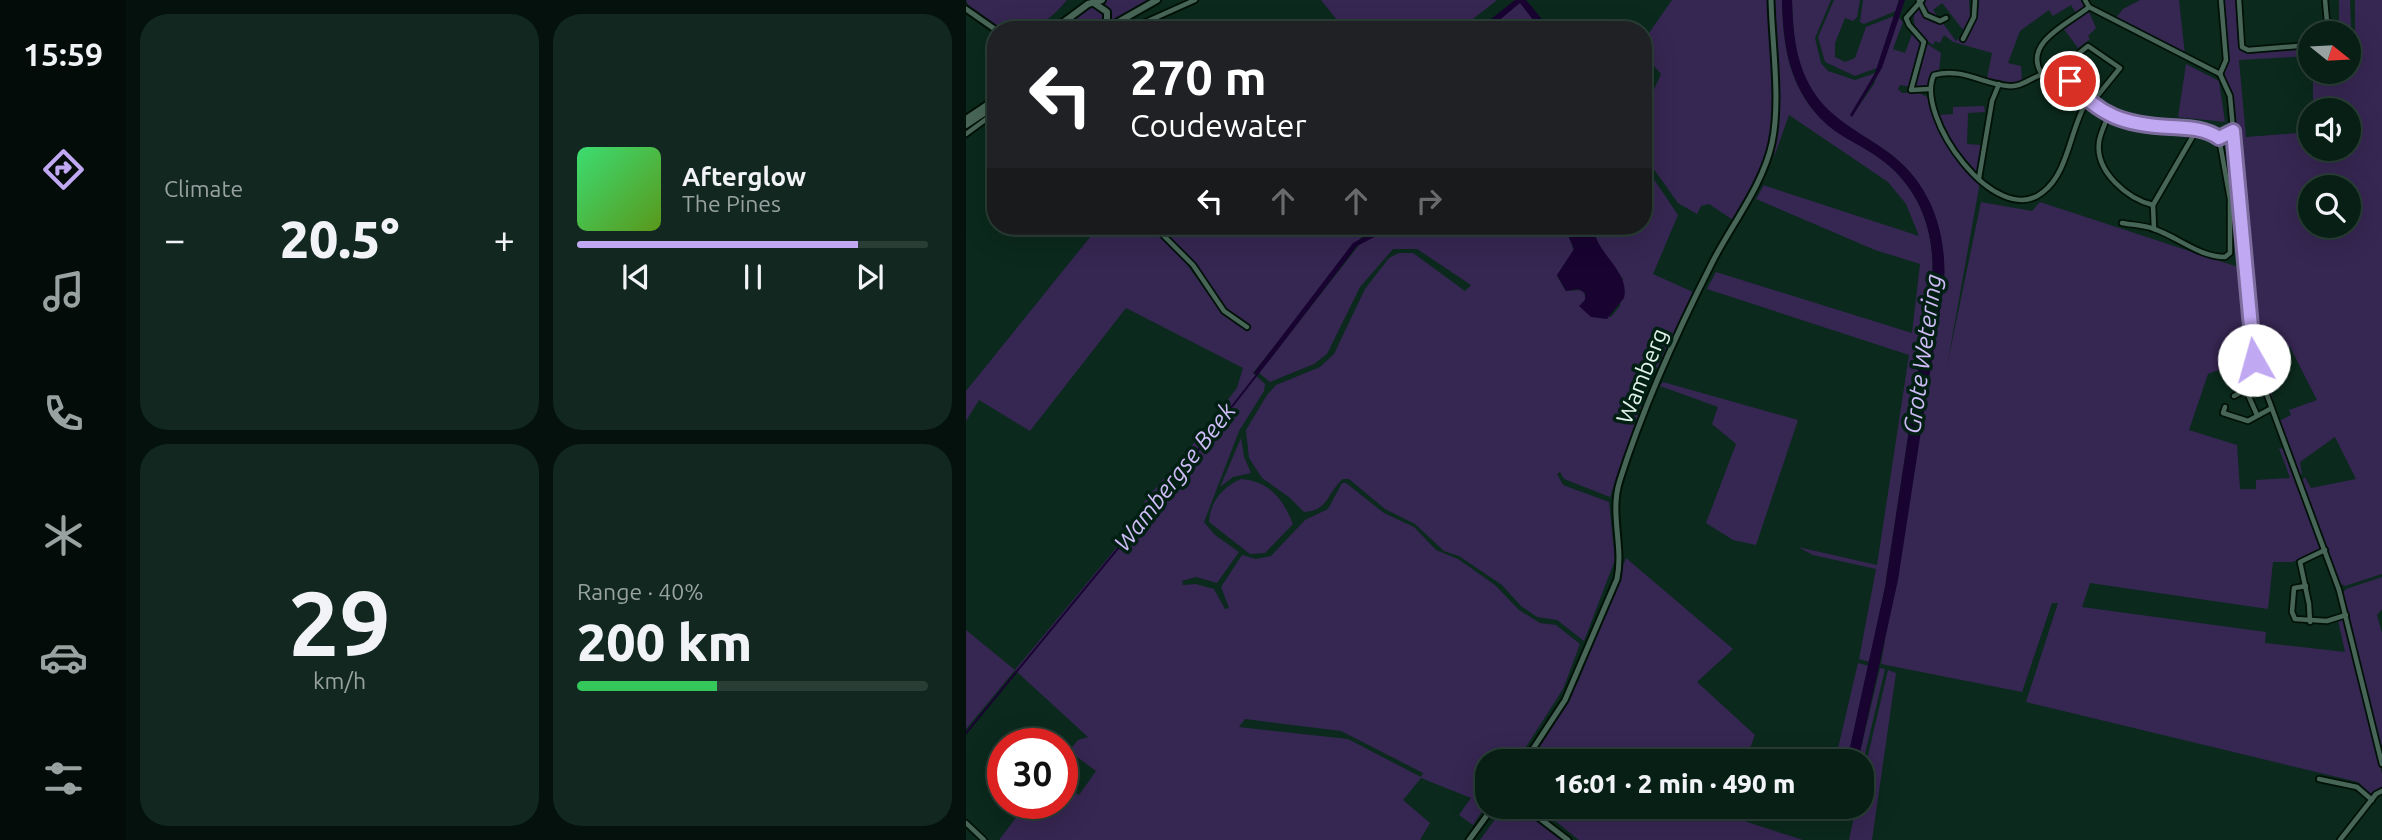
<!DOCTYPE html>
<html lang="en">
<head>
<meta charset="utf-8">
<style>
	:root { --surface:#081f16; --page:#11271f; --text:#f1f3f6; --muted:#98a2a1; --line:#293d35; --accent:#c1a8f3 }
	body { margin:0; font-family:Ubuntu,sans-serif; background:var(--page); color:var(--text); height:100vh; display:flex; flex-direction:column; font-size:26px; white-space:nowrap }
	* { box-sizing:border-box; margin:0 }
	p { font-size:23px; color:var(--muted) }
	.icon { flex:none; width:38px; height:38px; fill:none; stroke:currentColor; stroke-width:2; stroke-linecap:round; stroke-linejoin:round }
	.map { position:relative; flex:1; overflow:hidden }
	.details { display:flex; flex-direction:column; gap:14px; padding:14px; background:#04110c; width:840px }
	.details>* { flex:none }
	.guide { position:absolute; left:21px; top:21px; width:665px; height:214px; border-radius:28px; box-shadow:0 7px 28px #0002,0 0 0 2px var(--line); background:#202124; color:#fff; overflow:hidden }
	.needle { width:46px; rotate:108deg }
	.fabs { position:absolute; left:1332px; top:21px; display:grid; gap:14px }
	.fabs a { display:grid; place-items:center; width:63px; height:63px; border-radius:50%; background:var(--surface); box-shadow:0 7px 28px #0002,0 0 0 2px var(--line); font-size:35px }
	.speed { position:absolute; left:21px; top:728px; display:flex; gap:14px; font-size:35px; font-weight:700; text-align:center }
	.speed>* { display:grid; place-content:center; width:91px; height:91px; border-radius:50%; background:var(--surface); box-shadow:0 7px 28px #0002,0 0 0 2px var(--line); line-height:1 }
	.speed .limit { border:10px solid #d22; background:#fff; color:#111 }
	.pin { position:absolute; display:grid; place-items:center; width:60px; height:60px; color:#fff; margin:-30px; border:4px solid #fff; border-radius:50%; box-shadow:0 2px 7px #0007 }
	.me { position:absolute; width:77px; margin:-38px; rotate:353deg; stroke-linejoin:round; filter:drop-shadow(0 0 5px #0008) }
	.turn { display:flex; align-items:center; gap:24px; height:147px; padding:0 28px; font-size:32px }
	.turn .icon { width:91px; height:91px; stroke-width:2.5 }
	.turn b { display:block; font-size:49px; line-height:60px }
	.lanes { display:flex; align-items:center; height:66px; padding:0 28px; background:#0003; justify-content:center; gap:35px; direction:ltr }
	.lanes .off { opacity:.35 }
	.big { font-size:52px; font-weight:800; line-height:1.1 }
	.details .tile { flex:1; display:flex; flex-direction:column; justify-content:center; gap:10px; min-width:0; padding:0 24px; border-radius:28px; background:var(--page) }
	.details .dial { align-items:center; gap:0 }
	.dial b { font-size:91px; line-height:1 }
	.song { display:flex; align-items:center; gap:21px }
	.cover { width:84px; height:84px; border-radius:10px; background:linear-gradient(135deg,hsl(140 70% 55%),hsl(90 70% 35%)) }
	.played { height:7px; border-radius:4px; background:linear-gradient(90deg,var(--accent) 80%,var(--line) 80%) }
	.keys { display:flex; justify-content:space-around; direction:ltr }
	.heat { display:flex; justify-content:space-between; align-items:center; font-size:38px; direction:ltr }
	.charge { height:10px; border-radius:5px; background:linear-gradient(90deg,#34c759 40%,var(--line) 0) }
	.details .tiles { flex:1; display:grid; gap:14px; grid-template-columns:repeat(2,1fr) }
	.trip { position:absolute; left:509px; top:749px; width:399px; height:70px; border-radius:28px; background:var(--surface); box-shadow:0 7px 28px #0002,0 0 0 2px var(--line); font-weight:800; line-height:70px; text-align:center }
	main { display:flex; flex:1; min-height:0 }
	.menu { display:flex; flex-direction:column; width:126px; justify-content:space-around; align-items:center; background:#030c09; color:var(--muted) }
	.menu .icon { width:49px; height:49px }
	.menu .active { color:var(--accent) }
	.menu b { font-size:32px; color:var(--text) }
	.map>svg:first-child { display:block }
	.green { fill:#362652; fill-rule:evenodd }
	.water { fill:#180331 }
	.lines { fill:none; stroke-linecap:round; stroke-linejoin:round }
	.stream { stroke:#180331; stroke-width:2 }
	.minor-casing { stroke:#001107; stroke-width:8 }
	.tertiary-casing { stroke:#001107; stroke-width:9 }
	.secondary-casing { stroke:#001107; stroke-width:10 }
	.minor { stroke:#486658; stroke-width:4.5 }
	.tertiary { stroke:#486658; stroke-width:5 }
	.secondary { stroke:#486658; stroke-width:6 }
	.route-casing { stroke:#7d6d9e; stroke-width:18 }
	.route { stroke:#c1a8f3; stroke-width:12 }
	.labels { text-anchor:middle; stroke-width:7; stroke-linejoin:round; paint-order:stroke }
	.street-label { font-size:23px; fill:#e1f2e9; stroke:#021f14 }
	.water-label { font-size:24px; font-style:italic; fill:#cfbcf6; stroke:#021f14 }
</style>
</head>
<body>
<main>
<nav class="menu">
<b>15:59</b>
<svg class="icon active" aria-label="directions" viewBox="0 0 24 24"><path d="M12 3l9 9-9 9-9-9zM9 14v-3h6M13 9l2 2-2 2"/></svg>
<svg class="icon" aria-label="music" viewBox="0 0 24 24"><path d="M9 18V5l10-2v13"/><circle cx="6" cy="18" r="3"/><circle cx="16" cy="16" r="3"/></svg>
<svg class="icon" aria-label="phone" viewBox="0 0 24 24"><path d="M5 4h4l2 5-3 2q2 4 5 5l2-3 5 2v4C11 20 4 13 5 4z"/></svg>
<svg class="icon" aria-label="climate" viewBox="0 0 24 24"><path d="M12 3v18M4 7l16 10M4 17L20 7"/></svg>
<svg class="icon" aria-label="car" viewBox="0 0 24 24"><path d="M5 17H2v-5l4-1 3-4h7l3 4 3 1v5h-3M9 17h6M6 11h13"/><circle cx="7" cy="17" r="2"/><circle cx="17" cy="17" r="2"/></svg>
<svg class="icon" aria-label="filters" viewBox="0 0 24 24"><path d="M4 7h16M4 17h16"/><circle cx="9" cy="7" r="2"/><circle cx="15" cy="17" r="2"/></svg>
</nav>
<section class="details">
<div class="tiles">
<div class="tile"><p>Climate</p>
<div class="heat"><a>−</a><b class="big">20.5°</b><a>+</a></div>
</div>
<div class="tile">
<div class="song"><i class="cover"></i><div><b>Afterglow</b><p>The Pines</p></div></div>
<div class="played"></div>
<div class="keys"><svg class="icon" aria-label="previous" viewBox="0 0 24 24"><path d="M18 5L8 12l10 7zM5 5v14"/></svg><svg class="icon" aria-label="pause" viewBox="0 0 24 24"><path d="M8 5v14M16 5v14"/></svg><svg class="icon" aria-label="next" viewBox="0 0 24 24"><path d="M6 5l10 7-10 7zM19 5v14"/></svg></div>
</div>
<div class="tile dial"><b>29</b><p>km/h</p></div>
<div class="tile"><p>Range · 40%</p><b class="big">200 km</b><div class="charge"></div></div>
</div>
</section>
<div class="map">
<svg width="1416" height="840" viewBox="0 0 1416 840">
	<rect width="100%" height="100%" fill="#0b291d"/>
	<g class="green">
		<path d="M0,0H101C80,26 55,38 24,22C14,17 4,11 0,0Z"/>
		<polygon points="142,0 188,0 148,22 136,1"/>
		<polygon points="355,0 531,0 502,23 499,30 379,30"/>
		<path d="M706,0H803L807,127L796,167L767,220L743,204L735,206L731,214L712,203L677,154V95L683,101L695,74L682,59L677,63V30H647C659,20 672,25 683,33Z"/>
		<path d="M808,0H816C817,41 821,78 848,111C866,132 891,142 913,158C953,186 970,232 966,280L919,587L904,662L893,659L910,569L847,555L832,547L911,565L943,355L741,289L750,272L946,333L954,264L909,250L790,199L798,185L800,186L953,236L940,204L922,182L823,115L808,157L813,114Z"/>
		<path d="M826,0H865L849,38L855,63L862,71L889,80L909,73L886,116L908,84L932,17L937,22L927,49L939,53L946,34L975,53L973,71L963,81L961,90L934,85L932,89L936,93L951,92L961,97L977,134L1014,182L981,366L1015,202L1066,211L1074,202L1272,267L1278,361L1242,374L1223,430L1271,445L1274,489H1290V480L1324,478L1313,448L1317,449L1356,548L1327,562H1307L1302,609L1124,583L1116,607L1300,632L1299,643L1379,652L1372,620L1378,617L1416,774V789L1405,794L1392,782L1060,702L1092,603H1086L1056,692L915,664L978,282C981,232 962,179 919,150C893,132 866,120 848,93C829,65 827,33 826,0Z"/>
		<polygon points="868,0 894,0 891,17 887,21 879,18 869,43 869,57 879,62 889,58 900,27 928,16 911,68 889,76 859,62 852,37"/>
		<polygon points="897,0 933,0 930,11 898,24 894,22"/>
		<path d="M960,0H1003L1004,19L998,31L976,3L967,10L990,41L993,38L998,40L1007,24L1010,0H1116L1119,6L1111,15L1105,5L1087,16L1083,10L1054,31L1042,63L1055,66L1056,81L1048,83L1021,78L1026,53L987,42L978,35L974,43L969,41L967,45C954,36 946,28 948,12Z"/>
		<polygon points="1174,0 1213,0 1219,55 1150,18 1157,9"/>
		<path d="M1257,0H1271L1275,49L1344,47V56L1273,60L1280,137L1344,132V149H1382V110H1347V72H1382V33H1373V0H1384L1386,54L1389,56V0H1416V574L1379,586L1373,583L1335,482L1339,477L1345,488L1390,479L1369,437L1334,462L1336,474H1331L1311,422L1325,415L1323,410L1351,400L1324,347L1294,352L1307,399L1303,400L1288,353L1265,95L1257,77L1262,61ZM1344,187H1382V226H1344Z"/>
		<polygon points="554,2 575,30 518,30"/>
		<polygon points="128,6 138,11 140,19 135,30 91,30"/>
		<polygon points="1123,12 1130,28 1122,36 1124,39 1112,48 1097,28"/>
		<polygon points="1220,64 1253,81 1259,122 1212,117"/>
		<polygon points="1018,106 1019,112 1002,113 1001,144 1015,145 1012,174 988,145 973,115 987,114 987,107"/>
		<path d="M677,163L712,215L687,274L727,292L680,393L644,497L598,479L594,472L591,474L597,485L643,502L649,560L618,641L591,620L571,617L555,606L536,585L493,556L478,551L449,524L419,509L383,479H377C361,492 363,511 338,512L323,497L296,478L283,458L280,430L301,395L310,385L354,367L368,354L399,289L423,258L433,253H447L499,291L505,285L451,249H427L394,287L361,354L348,364L304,382L293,373L397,240L416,234L423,226H598C612,259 610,245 591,276L600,291L616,290L620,297L617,303L645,317L654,306L657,279L635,251L628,232L631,226H677Z"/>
		<path d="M133,226H184L219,262L257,314L276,327L279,323L260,312L228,265L193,226H418L396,236L287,373L299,384L298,391L273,431L238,522L249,535L273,552L251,583L230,577L216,581L217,585L230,584L248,589L259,609L263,608L255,587L276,555L290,559L305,556L339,520L362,509L376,483H380L418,513L448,527L470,550L492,559L529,585L553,610L574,623L590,625L614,644L597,689L551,761H522L521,804L507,825L493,815L505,798L455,778L437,800L464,823L454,840H33L61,803H96V783L113,795L130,771L103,751L112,740L122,737L49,670L0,729V630L49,670L184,507L178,502L208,466L215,468L228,454L223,449L271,388L277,368L160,308L64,431L13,400L0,421V391ZM279,719L375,731L457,773L455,777L382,739L273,727Z"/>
		<polygon points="697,382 832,420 790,545 767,540 740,523 770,444 746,424 752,407 694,386"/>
		<polygon points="275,438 278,457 285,473 267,477 254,487"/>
		<path d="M275,479C303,481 317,499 327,524L299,553L284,554L243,522C244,501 257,487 275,479Z"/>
		<polygon points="660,558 767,649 731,682 789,735 779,761 564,761 612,682"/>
		<polygon points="1416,577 1416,609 1411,615 1416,633 1416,745 1413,744 1376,594 1380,589"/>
		<polygon points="892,663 903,666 881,761 869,761"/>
		<polygon points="914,668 919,669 896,767 896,761 892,761"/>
		<polygon points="922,670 930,673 906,840 883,840 890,807 896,807 896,781"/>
		<polygon points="538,807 555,807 597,840 514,840"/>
		<polygon points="572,807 754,807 775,820 837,840 613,840"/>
	</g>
	<g class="water">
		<polygon points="549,0 560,0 575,18 580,30 575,30 554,3 531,22 511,30"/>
		<path d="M816,0H826C827,29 829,58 843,84C860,117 891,130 919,150C964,181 981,230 978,282L932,580L892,761H881L919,587L966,280C970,232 953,186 913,158C894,144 872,137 855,119C823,85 817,45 816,0Z"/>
		<polygon points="933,0 939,0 916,68 886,117 884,115 909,73"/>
		<polygon points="418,226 423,226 420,231 391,246 306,357 293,373 287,374 387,243"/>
		<path d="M598,226H631L628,232C634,256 664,273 658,298L641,319L625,317L613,306L619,300V293L612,289L600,291L591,275L608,249Z"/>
	</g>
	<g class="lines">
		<polyline class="stream" points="0,733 210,478 293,372"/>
		<defs>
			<g id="minor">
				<polyline points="956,0 940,18 943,25 958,42 945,90 963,89"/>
				<polyline points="1119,0 1123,7 1254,74"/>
				<polyline points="1273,0 1276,47 1282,50 1344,45"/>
				<polyline points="1359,0 1362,33"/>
				<polyline points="953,1 960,15 974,21 980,18"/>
				<polyline points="162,30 229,0"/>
				<polyline points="997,39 1008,17 1009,0"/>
				<path d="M1075,73C1057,42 1104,23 1123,7"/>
				<polyline points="1087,74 1122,46 1154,68 1124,105"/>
				<polyline points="1254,74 1264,96 1288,360 1373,590 1416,764"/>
				<polyline points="1254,74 1260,60 1255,0"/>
				<path d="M1121,101C1104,128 1103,172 1077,192C1030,231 948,115 968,75C995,67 1017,84 1042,86C1062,88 1070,68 1093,75C1111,80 1122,107 1143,115C1175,128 1231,122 1253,138L1267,131"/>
				<path d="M1142,116C1139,124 1134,134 1133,142C1129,172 1162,199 1187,205"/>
				<polyline points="0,134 30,112"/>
				<polyline points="1013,178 1026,101 1033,84"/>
				<path d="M1156,223C1166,225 1178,225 1188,229C1212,237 1233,257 1259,257L1264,253V199L1253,138"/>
				<polyline points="188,226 227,265 258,311 281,327"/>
				<polyline points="1188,229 1187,205 1227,136 1228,129"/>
				<polyline points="1268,396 1280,390 1291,415"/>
				<polyline points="1259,407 1257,413 1282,421 1304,409"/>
				<polyline points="1340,586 1328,588 1326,612 1329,619 1361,621 1380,615"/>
				<polyline points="1344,622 1343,604 1334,562 1359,550"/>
				<polyline points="1353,779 1391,787 1406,800"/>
				<polyline points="0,823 18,840"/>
				<polyline points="1374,840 1410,794 1416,791"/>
			</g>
			<g id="tertiary">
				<polyline points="0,9 30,30"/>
				<polyline points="80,30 91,25"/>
				<path d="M559,761L599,700L651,579C658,545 643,514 654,480C678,404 711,332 747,261C766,224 797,185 806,143C815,101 806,44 805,0"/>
				<polyline points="559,807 602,840"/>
				<polyline points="503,840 527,807"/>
			</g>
			<g id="secondary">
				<polyline points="128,3 141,12 141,27"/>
				<polyline points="87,30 122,4 136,0"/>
				<polyline points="138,30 191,0"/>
				<polyline points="0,119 30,99"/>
				<polyline points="0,125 30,105"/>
			</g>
		</defs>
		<use href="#minor" class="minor-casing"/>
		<use href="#tertiary" class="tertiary-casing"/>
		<use href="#secondary" class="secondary-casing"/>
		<use href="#minor" class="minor"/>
		<use href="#tertiary" class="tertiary"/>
		<use href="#secondary" class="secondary"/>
	</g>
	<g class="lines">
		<defs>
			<path id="route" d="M1104,81C1133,116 1159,125 1205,127C1222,128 1239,128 1253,138L1267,131L1288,360"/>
		</defs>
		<use href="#route" class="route-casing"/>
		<use href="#route" class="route"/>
	</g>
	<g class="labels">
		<g class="street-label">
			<text transform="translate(676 376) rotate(-68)" y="8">Wamberg</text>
		</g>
		<g class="water-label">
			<text transform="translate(957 354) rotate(-82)" y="8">Grote Wetering</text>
			<text transform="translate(209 477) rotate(-52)" y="8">Wambergse Beek</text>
		</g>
	</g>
</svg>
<div class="fabs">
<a><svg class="needle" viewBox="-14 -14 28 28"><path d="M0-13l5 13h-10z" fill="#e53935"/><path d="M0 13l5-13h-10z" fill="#98a2a1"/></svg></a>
<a><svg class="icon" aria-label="sound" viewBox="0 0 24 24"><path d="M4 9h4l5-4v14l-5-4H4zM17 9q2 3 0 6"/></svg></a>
<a><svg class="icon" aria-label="search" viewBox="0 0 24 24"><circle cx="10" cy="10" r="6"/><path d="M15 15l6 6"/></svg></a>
</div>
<div class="speed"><div class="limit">30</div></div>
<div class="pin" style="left:1104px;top:81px;background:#d93025"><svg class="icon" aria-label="arrive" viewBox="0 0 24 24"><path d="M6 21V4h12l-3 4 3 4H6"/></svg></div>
<svg class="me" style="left:1288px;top:360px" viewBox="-20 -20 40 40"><circle r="19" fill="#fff"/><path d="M0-13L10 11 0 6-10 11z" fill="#c1a8f3"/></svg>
<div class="trip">16:01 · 2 min · 490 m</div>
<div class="guide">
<div class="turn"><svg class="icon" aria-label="left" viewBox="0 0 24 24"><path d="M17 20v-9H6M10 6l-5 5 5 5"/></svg><div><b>270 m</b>Coudewater</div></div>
<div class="lanes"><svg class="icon" aria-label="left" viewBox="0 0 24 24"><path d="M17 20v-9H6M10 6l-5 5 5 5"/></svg><svg class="icon off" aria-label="ahead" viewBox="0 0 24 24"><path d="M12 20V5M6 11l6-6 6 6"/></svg><svg class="icon off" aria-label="ahead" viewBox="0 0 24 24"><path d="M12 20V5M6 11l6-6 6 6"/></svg><svg class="icon off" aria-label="right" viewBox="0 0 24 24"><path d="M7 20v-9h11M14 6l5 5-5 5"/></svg></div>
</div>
</div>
</main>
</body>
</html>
